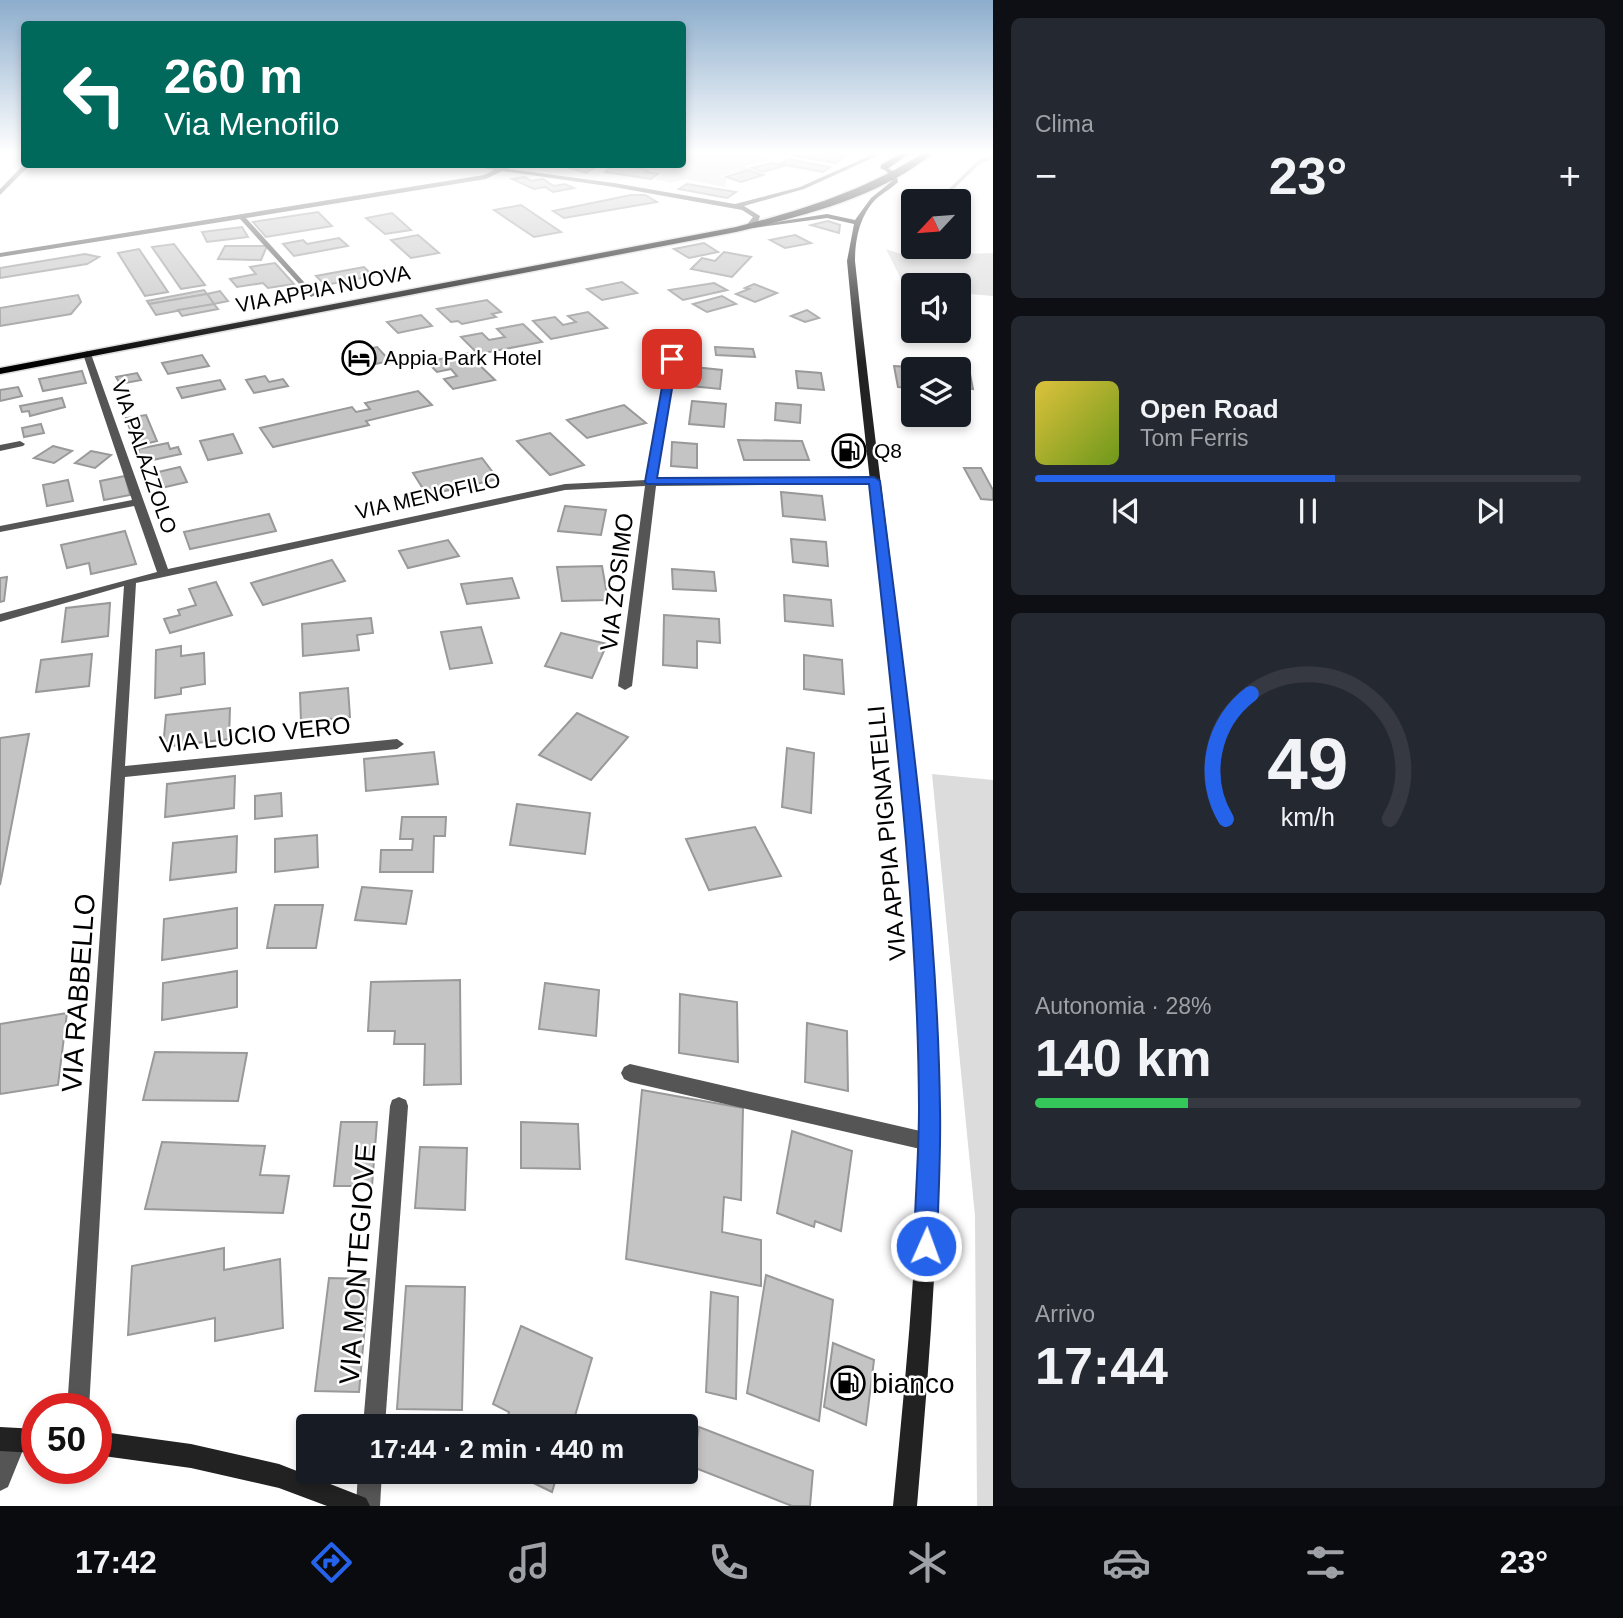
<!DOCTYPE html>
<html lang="it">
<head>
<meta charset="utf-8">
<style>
	:root { --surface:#171b24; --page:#242831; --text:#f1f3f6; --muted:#9ea1a6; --line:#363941; --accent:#2563eb }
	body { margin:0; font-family:Helvetica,sans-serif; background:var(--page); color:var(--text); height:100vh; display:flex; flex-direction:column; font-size:26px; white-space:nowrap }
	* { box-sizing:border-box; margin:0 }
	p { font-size:23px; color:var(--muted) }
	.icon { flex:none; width:38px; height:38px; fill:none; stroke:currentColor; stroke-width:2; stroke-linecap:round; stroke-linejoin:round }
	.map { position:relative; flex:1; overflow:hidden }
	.side { display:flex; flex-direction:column; gap:18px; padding:18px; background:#0d0f14; width:630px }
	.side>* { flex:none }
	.guide { position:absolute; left:21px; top:21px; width:665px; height:147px; border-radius:7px; box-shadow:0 4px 10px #0003; background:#00695c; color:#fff; overflow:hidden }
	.needle { width:46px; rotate:244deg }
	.tools { position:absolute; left:901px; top:189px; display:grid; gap:14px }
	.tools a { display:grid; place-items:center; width:70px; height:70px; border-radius:7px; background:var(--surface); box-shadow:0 4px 10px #0003; font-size:35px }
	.speed { position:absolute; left:21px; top:1393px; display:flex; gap:14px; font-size:35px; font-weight:700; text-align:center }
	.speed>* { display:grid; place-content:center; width:91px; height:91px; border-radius:50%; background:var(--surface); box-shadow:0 4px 10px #0003; line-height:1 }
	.speed .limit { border:10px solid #d22; background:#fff; color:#111 }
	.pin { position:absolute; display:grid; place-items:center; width:60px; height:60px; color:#fff; margin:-30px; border-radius:14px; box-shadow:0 4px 10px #0006 }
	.me { position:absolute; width:77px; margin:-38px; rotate:2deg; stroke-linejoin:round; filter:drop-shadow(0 0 5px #0008) }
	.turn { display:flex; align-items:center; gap:24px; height:147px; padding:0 28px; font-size:32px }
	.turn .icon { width:91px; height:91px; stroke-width:2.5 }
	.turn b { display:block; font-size:49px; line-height:60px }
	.big { font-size:52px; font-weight:800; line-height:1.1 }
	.side .card { flex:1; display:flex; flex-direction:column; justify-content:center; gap:10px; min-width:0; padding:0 24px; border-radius:10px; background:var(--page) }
	.side .dial { align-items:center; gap:0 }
	.dial svg { height:182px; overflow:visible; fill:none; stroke:var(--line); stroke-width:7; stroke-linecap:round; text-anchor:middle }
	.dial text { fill:var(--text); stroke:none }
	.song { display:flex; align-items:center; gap:21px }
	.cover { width:84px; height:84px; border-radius:10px; background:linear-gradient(135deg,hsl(50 70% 55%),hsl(80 70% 35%)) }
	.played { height:7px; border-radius:4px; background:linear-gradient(90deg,var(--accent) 55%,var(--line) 55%) }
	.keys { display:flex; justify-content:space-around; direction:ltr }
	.heat { display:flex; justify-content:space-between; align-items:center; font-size:38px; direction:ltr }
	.charge { height:10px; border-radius:5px; background:linear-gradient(90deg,#34c759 28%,var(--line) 0) }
	.trip { position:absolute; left:296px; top:1414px; width:402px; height:70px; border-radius:7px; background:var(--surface); box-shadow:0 4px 10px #0003; font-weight:800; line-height:70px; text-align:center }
	.tab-bar { display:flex; height:112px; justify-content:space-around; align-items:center; background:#090b0e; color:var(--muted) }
	.tab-bar .icon { width:49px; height:49px }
	.tab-bar .active { color:var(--accent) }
	.tab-bar b { font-size:32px; color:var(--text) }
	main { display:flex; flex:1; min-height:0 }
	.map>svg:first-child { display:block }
	.green { fill:#dcdcdc }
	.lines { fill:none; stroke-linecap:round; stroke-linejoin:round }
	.stream { stroke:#a3a3a3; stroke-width:3.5 }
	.building { fill:#c4c4c4; stroke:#999; stroke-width:2 }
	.primary-casing { stroke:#dbdbdb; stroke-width:3 }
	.street { fill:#555; fill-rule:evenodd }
	.secondary { fill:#222; fill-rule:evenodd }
	.primary { fill:#000; fill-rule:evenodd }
	.route { fill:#2563eb; stroke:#184099; stroke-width:2 }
	.labels { text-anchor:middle; stroke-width:5; stroke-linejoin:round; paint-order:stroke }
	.far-street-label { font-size:21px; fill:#000; stroke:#fff }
	.far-poi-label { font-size:21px; fill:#000; stroke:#fff; text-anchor:start }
	.street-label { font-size:24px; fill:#000; stroke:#fff }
	.near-street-label { font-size:28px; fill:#000; stroke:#fff }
	.near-poi-label { font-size:28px; fill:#000; stroke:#fff; text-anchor:start }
</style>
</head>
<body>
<main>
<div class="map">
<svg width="993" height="1506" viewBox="0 0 993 1506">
	<rect width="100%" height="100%" fill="#fff"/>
	<g class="green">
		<polygon points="683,152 731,152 775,159 744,166 748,169 721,176 727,179 725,187 685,179 671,183 655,179 662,174 651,172 653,169 625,165 682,164"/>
		<polygon points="886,249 907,256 993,253 993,296 959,293 959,285 914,285 913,289 906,289"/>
		<polygon points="932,774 993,780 993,1506 977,1506 975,1216"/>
	</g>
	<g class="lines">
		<polyline class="stream" points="939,201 979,162 993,157"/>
	</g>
	<g class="building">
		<polygon points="787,152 827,152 845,155 836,163 784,154"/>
		<polygon points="788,159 830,167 823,172 780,164"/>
		<polygon points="772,163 783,166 763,172 752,168"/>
		<polygon points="558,164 600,164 586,173"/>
		<polygon points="614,165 649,170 646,172 658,174 651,179 605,172"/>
		<polygon points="748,170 763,175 741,182 726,177"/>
		<polygon points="525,177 531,181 543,179 554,186 565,184 574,188 553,192 545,187 534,189 512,179"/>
		<polygon points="687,184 736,192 727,198 679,189"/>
		<polygon points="631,195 645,195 657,202 564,218 553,211"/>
		<polygon points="521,205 561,232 534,237 494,210"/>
		<polygon points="318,212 332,226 266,237 253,222"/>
		<polygon points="392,213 411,230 385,234 366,218"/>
		<polygon points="828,221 840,225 839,233 811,225"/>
		<polygon points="242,227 248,237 207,242 202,232"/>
		<polygon points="418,235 439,253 411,258 391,240"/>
		<polygon points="795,235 811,243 785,248 770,240"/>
		<polygon points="339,238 348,246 294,256 283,244 303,240 307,244"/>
		<polygon points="704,243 718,252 689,258 674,249"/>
		<polygon points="174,244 205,285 181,289 152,247"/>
		<polygon points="225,246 267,246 261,260 218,259"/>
		<polygon points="139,249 168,292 145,296 118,253"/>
		<polygon points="724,252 751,257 732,277 691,269 702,258 715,261"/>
		<polygon points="85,254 99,257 87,264 0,278 0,268"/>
		<polygon points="275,263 294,284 268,288 263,283 237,287 230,279 256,274 250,267"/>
		<polygon points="364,267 373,276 325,285 316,276"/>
		<polygon points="622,282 637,293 602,300 587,289"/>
		<polygon points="714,283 727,290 683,300 669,290"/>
		<polygon points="754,284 777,293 755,302 736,294 749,289 745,288"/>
		<polygon points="204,290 207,294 149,304 147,301"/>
		<polygon points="220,291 228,301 214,304 207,294"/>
		<polygon points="207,294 214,304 156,315 149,304"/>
		<polygon points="78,295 81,302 71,314 0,326 0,308"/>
		<polygon points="722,296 736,304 707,312 693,304"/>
		<polygon points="487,300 501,312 492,314 496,317 462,324 458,321 451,322 437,309"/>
		<polygon points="214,304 218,309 182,316 178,310"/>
		<polygon points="807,310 819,318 805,322 791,316"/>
		<polygon points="588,312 607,328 551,339 533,321 555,317 563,325 576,322 568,316"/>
		<polygon points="421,315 432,326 398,333 387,322"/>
		<polygon points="523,324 542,342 478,354 461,337 482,333 489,340 505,337 497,329"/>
		<polygon points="914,331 934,331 936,341 903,338 902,332"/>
		<polygon points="377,347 390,361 355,368 343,354"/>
		<polygon points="715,347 753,349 755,357 716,355"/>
		<polygon points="467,353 495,380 453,389 444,379 457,376 451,369 437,372 427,362"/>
		<polygon points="202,355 209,366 168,374 162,363"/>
		<polygon points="894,366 909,367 913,388 898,387"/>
		<polygon points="943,366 969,369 973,389 959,387 959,369 943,369"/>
		<polygon points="694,367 722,370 720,389 691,386"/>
		<polygon points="82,371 86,383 43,391 39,379"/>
		<polygon points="796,371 821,373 824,390 798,388"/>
		<polygon points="137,373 141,380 120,384 116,377"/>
		<polygon points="265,376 269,382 283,379 288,386 254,393 246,380"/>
		<polygon points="220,380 225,389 182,398 177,388"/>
		<polygon points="18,387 22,396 0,401 0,390"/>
		<polygon points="418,391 432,405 366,421 369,425 273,447 260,428 352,407 356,412 370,409 365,403"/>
		<polygon points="62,398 65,407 30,416 29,411 22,412 20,406"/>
		<polygon points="692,401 726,404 724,427 689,424"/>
		<polygon points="776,403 801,405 800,423 775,420"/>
		<polygon points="624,405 646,423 587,438 567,420"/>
		<polygon points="146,415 157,441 136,446 126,418"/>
		<polygon points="41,424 44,433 24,437 22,428"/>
		<polygon points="550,433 584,465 550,475 517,441"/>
		<polygon points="233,434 242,453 208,460 200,441"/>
		<polygon points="738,440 802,441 809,460 744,460"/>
		<polygon points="672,442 697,444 697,468 671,466"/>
		<polygon points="168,443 170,449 178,447 181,454 143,462 138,449"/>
		<polygon points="837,445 861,447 861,458 838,456"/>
		<polygon points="53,446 72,451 54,463 34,458"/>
		<polygon points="91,451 111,455 95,468 75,463"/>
		<polygon points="482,458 498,479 427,495 413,473"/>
		<polygon points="180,467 187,482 161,488 154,473"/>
		<polygon points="964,468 981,468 993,490 993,500 981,499"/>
		<polygon points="125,476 130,495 104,500 100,481"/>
		<polygon points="68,480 73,501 47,506 43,485"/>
		<polygon points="781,492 822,496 825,520 783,516"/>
		<polygon points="565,506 606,510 601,535 558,531"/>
		<polygon points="269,514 276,531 190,549 184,532"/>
		<polygon points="125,531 136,564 91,574 89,563 67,568 61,545"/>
		<polygon points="791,539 826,542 828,566 793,562"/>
		<polygon points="448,540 459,556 408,568 399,551"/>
		<polygon points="332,560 345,581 263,605 251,583"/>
		<polygon points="602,566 608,600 562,601 557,567"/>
		<polygon points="672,569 714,572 716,591 673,589"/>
		<polygon points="7,577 4,601 0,602 0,578"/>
		<polygon points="512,578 519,598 467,604 461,584"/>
		<polygon points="216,582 232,615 170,633 164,619 180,615 178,610 196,605 189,589"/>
		<polygon points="784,595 831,600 833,626 785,621"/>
		<polygon points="110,603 108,636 62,642 66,608"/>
		<polygon points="664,615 719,619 720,643 697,641 697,668 663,665"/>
		<polygon points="371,618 373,633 357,635 359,650 303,656 302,624"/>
		<polygon points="481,627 492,663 450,669 441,632"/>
		<polygon points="561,633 607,644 592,678 545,666"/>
		<polygon points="181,646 181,656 204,653 205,684 181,688 181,694 155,698 156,650"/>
		<polygon points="92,654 89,686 36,692 41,660"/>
		<polygon points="804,655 842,660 844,694 804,689"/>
		<polygon points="348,688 350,717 301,722 300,693"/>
		<polygon points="230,708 229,739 163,747 166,715"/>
		<polygon points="577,713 628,737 591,780 539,755"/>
		<polygon points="29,734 0,885 0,738"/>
		<polygon points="787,748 814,753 811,813 782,807"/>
		<polygon points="434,752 438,784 366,791 364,759"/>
		<polygon points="235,776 234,808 165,817 167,784"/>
		<polygon points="281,793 282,816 255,819 255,796"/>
		<polygon points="517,804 590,813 585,854 510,845"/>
		<polygon points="402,817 446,817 445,836 434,836 433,872 380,872 381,850 412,850 413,839 400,839"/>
		<polygon points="755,827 781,876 709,890 686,839"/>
		<polygon points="317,835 318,867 275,872 275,839"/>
		<polygon points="237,836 236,872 170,880 173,843"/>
		<polygon points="362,887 412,891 406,924 355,920"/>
		<polygon points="275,905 323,905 316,948 267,948"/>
		<polygon points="237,908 237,948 162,960 164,919"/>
		<polygon points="237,971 237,1007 162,1020 163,983"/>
		<polygon points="460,980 461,1084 424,1085 425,1044 394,1044 395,1031 368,1031 371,982"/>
		<polygon points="545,983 599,990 596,1036 539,1029"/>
		<polygon points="680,994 737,1002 738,1062 679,1053"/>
		<polygon points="67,1013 58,1085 0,1094 0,1024"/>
		<polygon points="807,1023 847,1031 848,1091 805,1082"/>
		<polygon points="155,1052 247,1053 238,1101 143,1100"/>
		<polygon points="642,1090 743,1108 741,1200 724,1197 722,1232 761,1240 761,1286 626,1259"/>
		<polygon points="341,1122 377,1122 372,1186 334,1186"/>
		<polygon points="521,1122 578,1124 580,1169 521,1168"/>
		<polygon points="792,1131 852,1151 841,1231 815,1221 814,1227 777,1213"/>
		<polygon points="162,1142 265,1146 260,1175 289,1176 283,1213 145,1209"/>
		<polygon points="420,1147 467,1148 465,1210 415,1208"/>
		<polygon points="224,1248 224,1270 280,1259 283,1328 215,1341 215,1318 128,1335 132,1266"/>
		<polygon points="766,1275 833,1300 819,1421 747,1393"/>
		<polygon points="329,1278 369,1279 359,1392 315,1391"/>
		<polygon points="406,1286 465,1287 462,1410 397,1409"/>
		<polygon points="711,1292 738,1297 736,1399 706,1392"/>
		<polygon points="521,1326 592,1358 572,1426 505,1426 509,1412 493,1404"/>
		<polygon points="833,1343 874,1360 866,1425 824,1407"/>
		<polygon points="699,1427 813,1471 810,1506 792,1506 693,1467"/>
		<polygon points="511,1472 558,1472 552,1492"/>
	</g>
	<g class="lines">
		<defs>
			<g id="primary">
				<polygon points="903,152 912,152 887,169 881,169 881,165"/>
				<path d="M925,152H934C880,198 802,216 736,232L0,374V368L736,227C803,210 866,190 925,152Z"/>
			</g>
		</defs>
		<use href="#primary" class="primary-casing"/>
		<g class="street">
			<polygon points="878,152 886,152 804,189 744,206 760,216 758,222 748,229 745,227 753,217 742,210 614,187 502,171 486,179 246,218 314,293 315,295 311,297 240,219 0,257 0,253 484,175 495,170 459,164 501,167 516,164 508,169 614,183 735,204 800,187"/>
			<polygon points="24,164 31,164 0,195 0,189"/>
			<polygon points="87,351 91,354 168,569 565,484 646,480 668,359 672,356 676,359 657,479 874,478 879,481 874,484 656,486 632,686 625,690 618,686 645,486 565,490 136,583 125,766 397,739 404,744 397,749 125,777 89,1409 67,1409 124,586 0,622 0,614 157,572 134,506 0,532 0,526 132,500 83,354"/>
			<polygon points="20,441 25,444 23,446 0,451 0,445"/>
			<polygon points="630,1064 929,1133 936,1135 939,1142 936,1149 929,1151 630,1082 624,1079 621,1073 624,1067"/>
			<polygon points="399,1097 406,1100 408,1106 385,1426 363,1426 390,1106 392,1100"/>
			<polygon points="15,1428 23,1432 27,1440 8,1487 0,1491 0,1449 7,1432"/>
			<polygon points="358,1472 382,1472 380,1506 356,1506"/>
		</g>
		<g class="secondary">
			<path d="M883,165L896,173L898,182C892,188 883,193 876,199C860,215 855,239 855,261C882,523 926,785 937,1048C943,1201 930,1354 917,1506H893C908,1354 923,1202 919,1049C912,785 871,523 847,261L854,224L827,218L753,228L750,226L827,214L855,220L871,198L892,181L891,175L880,167Z"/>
			<polygon points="0,1427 37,1429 37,1453 0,1451"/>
			<polygon points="96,1431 191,1444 279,1464 366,1498 370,1506 327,1506 279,1488 191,1468 96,1455"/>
		</g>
		<use href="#primary" class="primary"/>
	</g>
	<linearGradient id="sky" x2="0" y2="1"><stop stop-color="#8cadcc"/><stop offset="0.42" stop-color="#fff"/><stop offset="1" stop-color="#fff" stop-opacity="0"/></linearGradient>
	<rect width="993" height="363" fill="url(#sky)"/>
	<path class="route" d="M672,356L677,359L657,478L874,477L880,481C906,689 937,898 940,1108C941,1154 938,1200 937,1246L934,1254L926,1258L917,1254L914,1246C915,1200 919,1154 919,1108C918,900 891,691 869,484H647L645,482L667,359Z"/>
	<defs>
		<symbol id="hotel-ring" viewBox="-11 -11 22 22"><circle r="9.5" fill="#fff" stroke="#000" stroke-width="1.5"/><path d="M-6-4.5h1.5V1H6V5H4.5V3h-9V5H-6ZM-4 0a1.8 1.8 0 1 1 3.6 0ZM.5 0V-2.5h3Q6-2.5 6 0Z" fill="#000"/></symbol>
		<symbol id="fuel-ring" viewBox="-11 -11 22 22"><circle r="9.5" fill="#fff" stroke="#000" stroke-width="1.5"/><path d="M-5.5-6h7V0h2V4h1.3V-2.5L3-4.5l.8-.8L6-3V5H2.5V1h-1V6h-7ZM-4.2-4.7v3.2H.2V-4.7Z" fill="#000"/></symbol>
	</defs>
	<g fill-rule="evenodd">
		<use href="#hotel-ring" x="340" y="339" width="38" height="38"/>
		<use href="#fuel-ring" x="830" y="432" width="38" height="38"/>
		<use href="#fuel-ring" x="829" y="1364" width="38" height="38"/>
	</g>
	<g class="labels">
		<g class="far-street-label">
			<text transform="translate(323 289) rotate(-11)" y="7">VIA APPIA NUOVA</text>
			<text transform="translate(144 457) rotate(71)" y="7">VIA PALAZZOLO</text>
			<text transform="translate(428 496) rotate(-13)" y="7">VIA MENOFILO</text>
		</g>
		<g class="far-poi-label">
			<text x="384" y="365">Appia Park Hotel</text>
			<text x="874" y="458">Q8</text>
		</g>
		<g class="street-label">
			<text transform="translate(617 582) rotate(-83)" y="8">VIA ZOSIMO</text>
			<text transform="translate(255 735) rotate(-6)" y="8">VIA LUCIO VERO</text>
			<text transform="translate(887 833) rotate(-95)" y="8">VIA APPIA PIGNATELLI</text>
		</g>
		<g class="near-street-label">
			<text transform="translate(78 993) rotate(-86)" y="10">VIA RABBELLO</text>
			<text transform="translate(357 1264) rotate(-86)" y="10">VIA MONTEGIOVE</text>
		</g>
		<g class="near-poi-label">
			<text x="872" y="1393">bianco</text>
		</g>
	</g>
</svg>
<div class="tools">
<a><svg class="needle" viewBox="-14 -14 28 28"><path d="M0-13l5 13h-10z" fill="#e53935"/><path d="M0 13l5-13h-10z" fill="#9ea1a6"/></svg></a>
<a><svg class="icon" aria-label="sound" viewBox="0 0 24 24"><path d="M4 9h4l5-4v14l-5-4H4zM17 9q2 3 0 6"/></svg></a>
<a><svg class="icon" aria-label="layers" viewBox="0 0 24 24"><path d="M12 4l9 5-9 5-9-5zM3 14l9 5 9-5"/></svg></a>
</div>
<div class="speed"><div class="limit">50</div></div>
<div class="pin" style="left:672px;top:359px;background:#d93025"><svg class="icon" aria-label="arrive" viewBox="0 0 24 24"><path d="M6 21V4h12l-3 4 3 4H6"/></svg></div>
<svg class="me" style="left:926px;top:1246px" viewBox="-20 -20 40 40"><circle r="17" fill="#2563eb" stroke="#fff" stroke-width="3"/><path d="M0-11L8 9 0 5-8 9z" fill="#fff"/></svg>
<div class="trip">17:44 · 2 min · 440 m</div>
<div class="guide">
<div class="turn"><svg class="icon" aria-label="left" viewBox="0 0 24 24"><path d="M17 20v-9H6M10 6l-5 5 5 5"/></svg><div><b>260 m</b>Via Menofilo</div></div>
</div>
</div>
<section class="side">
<div class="card"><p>Clima</p>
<div class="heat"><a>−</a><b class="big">23°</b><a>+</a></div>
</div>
<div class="card">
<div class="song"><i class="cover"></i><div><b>Open Road</b><p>Tom Ferris</p></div></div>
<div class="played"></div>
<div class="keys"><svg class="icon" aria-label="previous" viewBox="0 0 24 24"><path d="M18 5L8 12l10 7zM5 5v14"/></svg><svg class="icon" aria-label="pause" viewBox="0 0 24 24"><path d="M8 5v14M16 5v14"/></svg><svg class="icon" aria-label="next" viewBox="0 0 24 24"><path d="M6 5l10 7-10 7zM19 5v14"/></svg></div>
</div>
<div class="card dial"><svg viewBox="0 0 100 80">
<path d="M14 69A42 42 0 1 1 86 69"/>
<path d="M14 69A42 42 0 0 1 25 14" stroke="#2563eb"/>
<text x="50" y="56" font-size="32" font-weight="700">49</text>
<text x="50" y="72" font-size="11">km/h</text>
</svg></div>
<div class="card"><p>Autonomia · 28%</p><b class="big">140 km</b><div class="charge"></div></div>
<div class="card"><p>Arrivo</p><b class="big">17:44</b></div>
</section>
</main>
<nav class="tab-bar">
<b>17:42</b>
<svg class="icon active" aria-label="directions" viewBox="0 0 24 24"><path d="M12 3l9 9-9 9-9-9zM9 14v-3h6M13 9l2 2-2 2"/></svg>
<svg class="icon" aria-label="music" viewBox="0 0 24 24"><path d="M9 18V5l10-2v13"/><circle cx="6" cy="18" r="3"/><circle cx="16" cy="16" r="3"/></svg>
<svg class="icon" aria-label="phone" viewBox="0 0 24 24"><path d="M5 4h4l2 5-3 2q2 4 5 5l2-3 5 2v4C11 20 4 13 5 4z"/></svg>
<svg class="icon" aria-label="climate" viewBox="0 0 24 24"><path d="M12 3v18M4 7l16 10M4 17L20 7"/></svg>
<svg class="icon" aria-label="car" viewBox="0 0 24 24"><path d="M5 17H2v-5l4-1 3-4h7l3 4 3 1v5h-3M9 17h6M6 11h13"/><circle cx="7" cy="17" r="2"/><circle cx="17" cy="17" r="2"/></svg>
<svg class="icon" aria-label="filters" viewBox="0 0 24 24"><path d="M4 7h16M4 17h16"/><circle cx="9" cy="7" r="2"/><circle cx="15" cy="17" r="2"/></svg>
<b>23°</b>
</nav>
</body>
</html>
